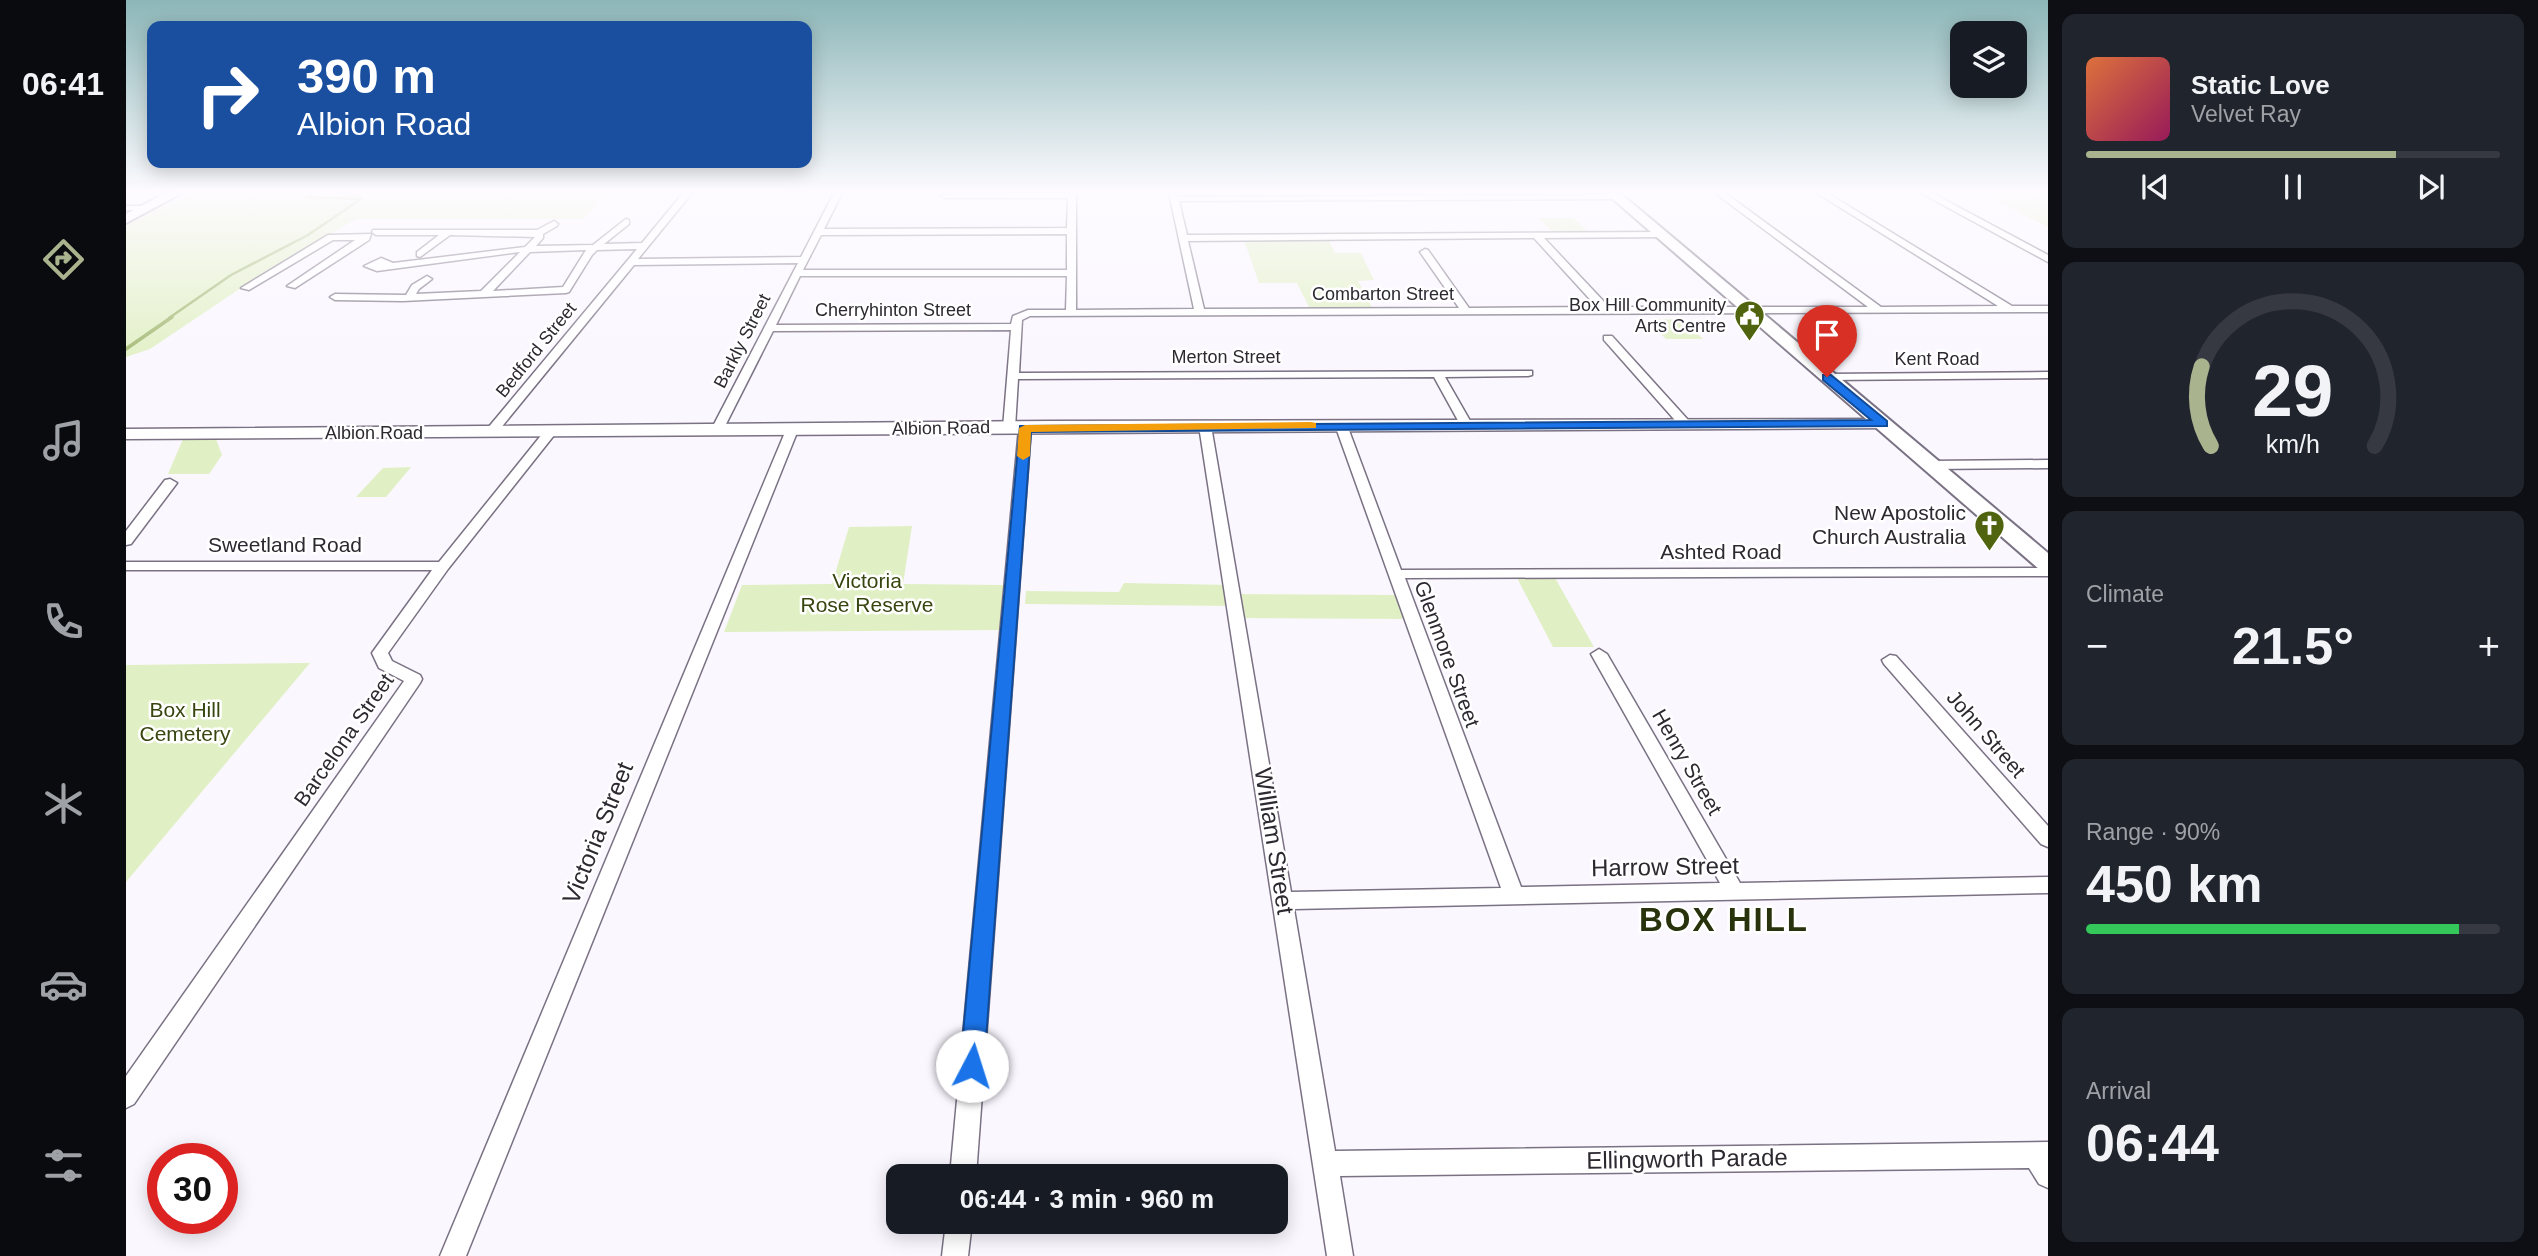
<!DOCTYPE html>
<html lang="en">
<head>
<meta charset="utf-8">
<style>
	:root { --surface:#171b24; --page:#20242c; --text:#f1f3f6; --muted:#9ea1a6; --line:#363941; --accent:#a9b38e }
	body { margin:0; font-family:Arial,sans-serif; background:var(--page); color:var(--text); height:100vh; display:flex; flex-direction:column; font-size:26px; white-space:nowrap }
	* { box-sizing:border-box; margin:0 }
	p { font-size:23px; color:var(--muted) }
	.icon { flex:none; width:38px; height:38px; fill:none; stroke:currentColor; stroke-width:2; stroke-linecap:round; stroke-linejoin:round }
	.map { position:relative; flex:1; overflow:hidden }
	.side { display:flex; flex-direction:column; gap:14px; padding:14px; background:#0d0f14; width:490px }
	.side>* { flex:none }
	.top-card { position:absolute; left:21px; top:21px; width:665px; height:147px; border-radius:14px; box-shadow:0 4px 18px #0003; background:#1a4fa0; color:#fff; overflow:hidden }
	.controls { position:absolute; left:1824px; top:21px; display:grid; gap:14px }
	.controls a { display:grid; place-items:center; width:77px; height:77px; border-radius:14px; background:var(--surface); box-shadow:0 4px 18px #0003; font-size:35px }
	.speed { position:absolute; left:21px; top:1143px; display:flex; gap:14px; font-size:35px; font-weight:700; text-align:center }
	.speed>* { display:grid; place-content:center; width:91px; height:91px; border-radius:50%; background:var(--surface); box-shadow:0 4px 18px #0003; line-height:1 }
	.speed .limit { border:10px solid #d22; background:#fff; color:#111 }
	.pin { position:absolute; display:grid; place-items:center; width:60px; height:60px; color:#fff; margin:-72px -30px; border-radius:50% 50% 50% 0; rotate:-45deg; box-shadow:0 0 7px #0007 }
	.pin .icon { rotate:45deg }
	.me { position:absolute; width:77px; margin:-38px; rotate:5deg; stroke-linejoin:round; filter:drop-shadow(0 0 5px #0008) }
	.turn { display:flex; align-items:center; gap:24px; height:147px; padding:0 35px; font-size:32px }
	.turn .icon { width:91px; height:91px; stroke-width:2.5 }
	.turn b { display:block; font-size:49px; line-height:60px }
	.big { font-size:52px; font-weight:600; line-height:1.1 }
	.side .tile { flex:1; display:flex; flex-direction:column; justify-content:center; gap:10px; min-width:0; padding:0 24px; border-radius:14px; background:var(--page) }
	.side .dial { align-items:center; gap:0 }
	.dial svg { height:182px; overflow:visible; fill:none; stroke:var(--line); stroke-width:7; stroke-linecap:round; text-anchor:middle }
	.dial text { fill:var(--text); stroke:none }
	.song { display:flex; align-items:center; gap:21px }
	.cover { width:84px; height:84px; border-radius:10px; background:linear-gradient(135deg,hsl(20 70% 55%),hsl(330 70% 35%)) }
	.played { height:7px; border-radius:4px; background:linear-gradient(90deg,var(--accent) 75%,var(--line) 75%) }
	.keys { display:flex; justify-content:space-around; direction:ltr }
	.heat { display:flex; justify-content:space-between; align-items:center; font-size:38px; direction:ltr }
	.charge { height:10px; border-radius:5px; background:linear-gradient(90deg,#34c759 90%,var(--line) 0) }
	.trip { position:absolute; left:760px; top:1164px; width:402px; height:70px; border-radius:14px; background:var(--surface); box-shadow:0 4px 18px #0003; font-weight:600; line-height:70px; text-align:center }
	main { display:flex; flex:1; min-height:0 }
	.tabs { display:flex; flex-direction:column; width:126px; justify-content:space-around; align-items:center; background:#090b0e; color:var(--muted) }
	.tabs .icon { width:49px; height:49px }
	.tabs .current { color:var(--accent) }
	.tabs b { font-size:32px; color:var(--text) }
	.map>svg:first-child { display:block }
	.green { fill:#e1f0c4 }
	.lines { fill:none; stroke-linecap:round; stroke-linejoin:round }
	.stream-far1 { stroke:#a2b870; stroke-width:2.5 }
	.stream { stroke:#a2b870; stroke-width:3.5 }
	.street-casing { stroke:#7a7183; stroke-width:3 }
	.secondary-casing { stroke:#7a7183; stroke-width:3 }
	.primary-casing { stroke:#7a7183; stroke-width:4 }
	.street { fill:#fff; fill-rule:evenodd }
	.secondary { fill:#fff; fill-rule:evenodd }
	.primary { fill:#fff; fill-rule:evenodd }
	.route { fill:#1a73e8; stroke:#114b97; stroke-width:2 }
	.slow { fill:#f59e0b }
	.labels { text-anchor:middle; stroke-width:5; stroke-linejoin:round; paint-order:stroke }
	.far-street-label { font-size:18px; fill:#2c2930; stroke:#fff }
	.far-poi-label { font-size:18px; fill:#2c2930; stroke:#fff; text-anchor:end }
	.poi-label { font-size:21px; fill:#2c2930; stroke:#fff; text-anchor:end }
	.street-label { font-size:21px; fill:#2c2930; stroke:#fff }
	.park-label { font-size:21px; fill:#37450f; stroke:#fff }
	.near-street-label { font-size:24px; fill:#2c2930; stroke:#fff }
	.near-district-label { font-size:33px; font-weight:bold; letter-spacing:2px; fill:#28320c; stroke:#fff }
</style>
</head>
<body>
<main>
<nav class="tabs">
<b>06:41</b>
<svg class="icon current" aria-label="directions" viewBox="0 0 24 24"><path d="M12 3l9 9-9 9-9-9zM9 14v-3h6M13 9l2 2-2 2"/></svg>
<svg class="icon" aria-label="music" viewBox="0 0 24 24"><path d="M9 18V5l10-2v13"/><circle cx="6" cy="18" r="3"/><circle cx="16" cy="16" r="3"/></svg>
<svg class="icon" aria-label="phone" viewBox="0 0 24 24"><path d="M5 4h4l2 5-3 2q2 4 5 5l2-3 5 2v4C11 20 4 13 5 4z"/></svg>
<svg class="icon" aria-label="climate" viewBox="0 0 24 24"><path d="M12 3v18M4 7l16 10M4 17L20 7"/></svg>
<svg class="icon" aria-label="car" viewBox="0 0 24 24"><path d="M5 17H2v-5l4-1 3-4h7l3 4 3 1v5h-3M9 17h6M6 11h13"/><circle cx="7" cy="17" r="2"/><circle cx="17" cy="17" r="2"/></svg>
<svg class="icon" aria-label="filters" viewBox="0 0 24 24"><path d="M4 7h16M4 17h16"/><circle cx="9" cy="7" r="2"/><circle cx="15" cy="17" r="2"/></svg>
</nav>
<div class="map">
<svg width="1922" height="1256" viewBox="0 0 1922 1256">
	<rect width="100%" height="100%" fill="#faf7ff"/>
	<g class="green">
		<polygon points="64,193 482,193 457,219 230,219 112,290 24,349 0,357 0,226"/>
		<polygon points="1855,193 1922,193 1922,227"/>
		<polygon points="1412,218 1447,218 1462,232 1427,232"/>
		<polygon points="1117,237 1201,237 1209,253 1235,253 1248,280 1232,281 1248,311 1185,311 1171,283 1133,283"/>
		<polygon points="1556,319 1577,339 1540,339 1520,320"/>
		<polygon points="57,439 90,439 96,455 83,474 42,474"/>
		<polygon points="285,467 260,497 230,497 257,468"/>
		<polygon points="786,526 777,584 877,585 873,630 598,632 616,585 706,584 723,527"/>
		<polygon points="1390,576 1428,576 1468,647 1427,647"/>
		<polygon points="998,583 1105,585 1107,594 1272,595 1281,619 1111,618 1109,606 899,604 900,591 993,592"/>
		<polygon points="184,663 0,882 0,665"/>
	</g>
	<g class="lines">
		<polyline class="stream-far1" points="43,318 105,275 182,235 235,199 181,197 187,193"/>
		<polyline class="stream" points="0,349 46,317"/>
		<defs>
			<g id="street">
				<path d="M557,193H566L512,259L675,257L708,193H716L698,229L941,228L942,198H819L815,196L819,194L950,193V310L1068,309L1043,193H1051L1052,197L1490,195L1493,199L1053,201L1061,235L1534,232L1537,233V237L1418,238L1483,307H1742L1589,193H1599L1755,307L1872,306L1691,193H1701L1886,306H1922V312L904,316L896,320L893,373L1406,371V375L1402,376L1319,377L1347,426L1341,430L1335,426L1308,377L892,379L889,428L883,432L877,428L885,330L647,331L597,430L591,434L585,430L672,263L508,265L369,435H361V429L511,249L471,250L466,255L443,292L440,293L277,301L209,300L204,297L209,294L280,295L286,285L301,276L306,279L293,289L290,294L355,291L394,252L251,271L238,266L255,258L267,263L399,247L409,237L324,235L294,257L291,256V252L313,235H250L246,232L247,230H411L428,221L432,224L431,226L417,234V238L410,246L467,245L500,219L503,220V224L478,244L516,243ZM941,234V270H677L695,235ZM1408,238L1471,307L1343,308L1302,250L1299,249L1294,252L1333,308L1078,309L1062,241ZM460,250L437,287L367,291L404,252ZM674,276H941L940,310H902L887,316L885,324L650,325Z"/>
				<polygon points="1795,193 1806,193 1922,255 1922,262"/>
				<polygon points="0,206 21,206 25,208 21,210 0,210"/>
				<polygon points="245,234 243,240 169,288 161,286 229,240 207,240 123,290 115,288 202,235"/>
				<polygon points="1478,336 1486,336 1563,421 1563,427 1555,427 1478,340"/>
				<polygon points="1922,372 1922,378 1701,380 1695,377 1701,374"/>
				<polygon points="1215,421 1221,425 1275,570 1922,568 1922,576 1279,578 1395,887 1594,883 1465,654 1473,649 1481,654 1614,883 1922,877 1922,893 1168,909 1209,1151 1922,1142 1922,1188 1913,1184 1903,1168 1214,1176 1227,1256 1201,1256 1073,426 1075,423 1079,422 1085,426 1165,892 1375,888 1209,425"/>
				<polygon points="899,424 905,428 850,1176 824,1176 893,428"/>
				<polygon points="666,426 672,430 340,1256 314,1256 660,430"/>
				<polygon points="425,427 431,431 429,434 322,569 262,653 266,661 294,675 296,679 294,683 8,1104 0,1108 0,1076 278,681 253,668 246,653 306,570 0,570 0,562 313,562 421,428"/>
				<polygon points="1922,460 1922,468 1805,469 1799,465 1805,461"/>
				<polygon points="44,479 51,483 5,544 0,545 0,531 39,480"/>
				<polygon points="1764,655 1770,656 1922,826 1922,847 1915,844 1758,664 1756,660"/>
				<polygon points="820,1222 846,1222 842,1256 816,1256"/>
			</g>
			<polygon id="secondary" points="1757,419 1766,424 1763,428 0,439 0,429 925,421"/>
			<g id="primary">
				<polygon points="40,193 56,193 0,223 0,214"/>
				<polygon points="1480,193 1494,193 1922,553 1922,572 1914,570"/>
			</g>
		</defs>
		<use href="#street" class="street-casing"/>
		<use href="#secondary" class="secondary-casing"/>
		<use href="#primary" class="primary-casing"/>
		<use href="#street" class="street"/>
		<use href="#secondary" class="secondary"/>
		<use href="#primary" class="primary"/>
	</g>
	<linearGradient id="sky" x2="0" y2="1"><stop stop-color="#8cb6b8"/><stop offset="0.52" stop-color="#fdfbff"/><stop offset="1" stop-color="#fdfbff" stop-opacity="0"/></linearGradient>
	<rect width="1922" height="369" fill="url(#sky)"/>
	<polygon class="route" points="1697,375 1705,375 1761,421 1761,426 905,432 858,1066 855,1075 846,1078 838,1075 834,1066 894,426 1745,420 1697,380"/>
	<polygon class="slow" points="1185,422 1190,423 1190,428 905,432 904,456 897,460 891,456 893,428 899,425"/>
	<defs>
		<symbol id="civic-pin" viewBox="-11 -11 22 30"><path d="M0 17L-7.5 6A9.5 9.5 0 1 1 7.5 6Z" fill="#50640f" stroke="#fff"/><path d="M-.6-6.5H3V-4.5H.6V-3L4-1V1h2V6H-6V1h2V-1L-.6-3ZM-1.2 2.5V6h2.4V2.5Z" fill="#fff"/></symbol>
		<symbol id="church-pin" viewBox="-11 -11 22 30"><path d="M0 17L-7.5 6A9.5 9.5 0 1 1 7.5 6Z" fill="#50640f" stroke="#fff"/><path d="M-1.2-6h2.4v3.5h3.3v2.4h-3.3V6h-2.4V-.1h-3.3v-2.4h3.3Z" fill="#fff"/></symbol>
	</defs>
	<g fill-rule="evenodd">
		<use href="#civic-pin" x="1606" y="298" width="35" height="47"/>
		<use href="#church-pin" x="1846" y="508" width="35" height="47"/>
	</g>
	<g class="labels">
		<g class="far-street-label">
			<text x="1257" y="300">Combarton Street</text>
			<text x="767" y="316">Cherryhinton Street</text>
			<text transform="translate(616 341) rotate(-63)" y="6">Barkly Street</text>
			<text transform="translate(410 350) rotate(-51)" y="6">Bedford Street</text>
			<text x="1100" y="363">Merton Street</text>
			<text x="1811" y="365">Kent Road</text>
			<text transform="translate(815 428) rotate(-1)" y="6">Albion Road</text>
			<text x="248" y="439">Albion Road</text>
		</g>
		<g class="far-poi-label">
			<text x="1600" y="311">Box Hill Community<tspan x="1600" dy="21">Arts Centre</tspan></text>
		</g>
		<g class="poi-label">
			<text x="1840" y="520">New Apostolic<tspan x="1840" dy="24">Church Australia</tspan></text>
		</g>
		<g class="street-label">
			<text x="159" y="552">Sweetland Road</text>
			<text x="1595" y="559">Ashted Road</text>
			<text transform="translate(1321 654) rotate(70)" y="7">Glenmore Street</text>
			<text transform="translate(1860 734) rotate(49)" y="7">John Street</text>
			<text transform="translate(218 740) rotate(-55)" y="7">Barcelona Street</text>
			<text transform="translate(1561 762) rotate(60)" y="7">Henry Street</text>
		</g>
		<g class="park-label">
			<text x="741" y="588">Victoria<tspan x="741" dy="24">Rose Reserve</tspan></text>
			<text x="59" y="717">Box Hill<tspan x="59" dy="24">Cemetery</tspan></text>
		</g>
		<g class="near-street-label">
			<text transform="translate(472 833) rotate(-68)" y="8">Victoria Street</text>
			<text transform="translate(1148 841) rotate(81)" y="8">William Street</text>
			<text transform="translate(1539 867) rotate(-1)" y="8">Harrow Street</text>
			<text transform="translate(1561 1159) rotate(-1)" y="8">Ellingworth Parade</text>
		</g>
		<g class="near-district-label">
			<text x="1598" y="931">BOX HILL</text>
		</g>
	</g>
</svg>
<div class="controls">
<a><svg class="icon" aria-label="layers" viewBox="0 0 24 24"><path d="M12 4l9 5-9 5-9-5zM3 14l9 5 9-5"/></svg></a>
</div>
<div class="speed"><div class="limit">30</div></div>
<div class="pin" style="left:1701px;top:377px;background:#d93025"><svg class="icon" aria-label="arrive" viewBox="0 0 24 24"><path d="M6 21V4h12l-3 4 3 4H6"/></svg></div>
<svg class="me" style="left:846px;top:1066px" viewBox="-20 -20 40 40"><circle r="19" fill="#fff"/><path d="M0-13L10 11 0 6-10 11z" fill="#1a73e8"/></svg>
<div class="trip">06:44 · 3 min · 960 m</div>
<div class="top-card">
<div class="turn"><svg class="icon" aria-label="right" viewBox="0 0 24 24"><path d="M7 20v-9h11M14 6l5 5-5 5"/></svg><div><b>390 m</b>Albion Road</div></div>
</div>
</div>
<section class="side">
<div class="tile">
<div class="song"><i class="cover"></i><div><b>Static Love</b><p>Velvet Ray</p></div></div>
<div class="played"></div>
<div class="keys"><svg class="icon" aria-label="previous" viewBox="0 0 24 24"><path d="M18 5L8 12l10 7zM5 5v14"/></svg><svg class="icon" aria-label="pause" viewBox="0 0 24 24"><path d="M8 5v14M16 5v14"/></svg><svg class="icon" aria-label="next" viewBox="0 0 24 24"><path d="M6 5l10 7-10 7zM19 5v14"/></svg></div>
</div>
<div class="tile dial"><svg viewBox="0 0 100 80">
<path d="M14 69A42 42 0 1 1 86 69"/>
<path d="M14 69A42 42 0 0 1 10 34" stroke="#a9b38e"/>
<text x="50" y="56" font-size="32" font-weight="700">29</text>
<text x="50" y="72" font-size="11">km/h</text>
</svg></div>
<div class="tile"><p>Climate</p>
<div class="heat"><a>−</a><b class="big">21.5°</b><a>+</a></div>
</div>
<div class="tile"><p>Range · 90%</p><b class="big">450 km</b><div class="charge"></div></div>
<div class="tile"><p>Arrival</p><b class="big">06:44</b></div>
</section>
</main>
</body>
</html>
